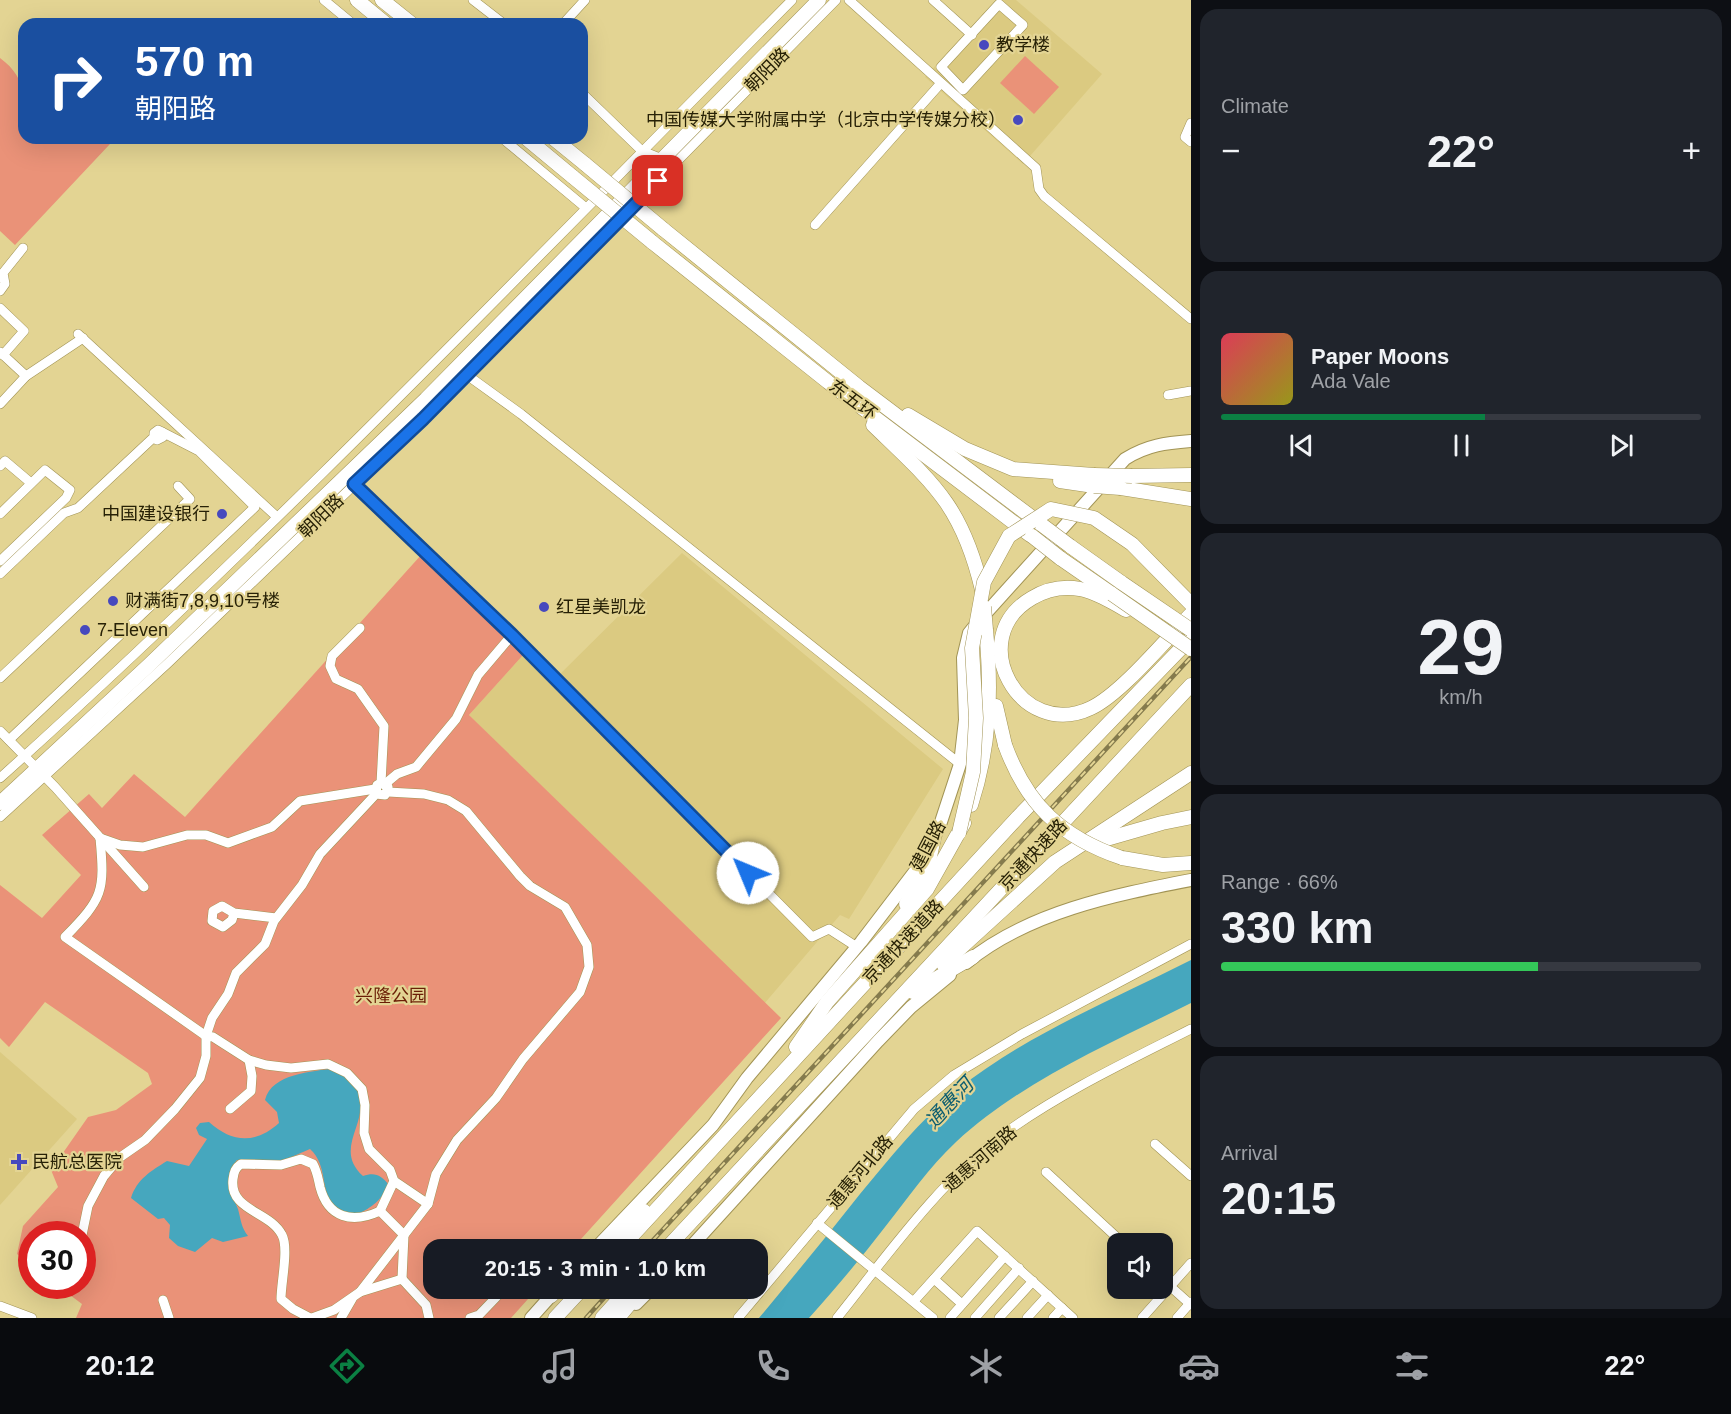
<!DOCTYPE html>
<html lang="en">
<head>
<meta charset="utf-8">
<style>
	:root { --surface:#171b24; --page:#20242c; --text:#f1f3f6; --muted:#9ea1a6; --line:#363941; --accent:#0b8043 }
	body { margin:0; font-family:Helvetica,"Noto Sans SC",sans-serif; background:var(--page); color:var(--text); height:100vh; display:flex; flex-direction:column; font-size:22px; white-space:nowrap }
	* { box-sizing:border-box; margin:0 }
	p { font-size:20px; color:var(--muted) }
	.icon { flex:none; width:33px; height:33px; fill:none; stroke:currentColor; stroke-width:2; stroke-linecap:round; stroke-linejoin:round }
	.map { position:relative; flex:1; overflow:hidden }
	.drawer { display:flex; flex-direction:column; gap:9px; padding:9px; background:#0d0f14; width:540px }
	.drawer>* { flex:none }
	.top-card { position:absolute; left:18px; top:18px; width:570px; height:126px; border-radius:18px; box-shadow:0 6px 24px #0002; background:#1a4fa0; color:#fff; overflow:hidden }
	.buttons { position:absolute; left:1107px; top:1233px; display:grid; gap:12px }
	.buttons a { display:grid; place-items:center; width:66px; height:66px; border-radius:12px; background:var(--surface); box-shadow:0 6px 24px #0002; font-size:30px }
	.speed { position:absolute; left:18px; top:1221px; display:flex; gap:12px; font-size:30px; font-weight:700; text-align:center }
	.speed>* { display:grid; place-content:center; width:78px; height:78px; border-radius:50%; background:var(--surface); box-shadow:0 6px 24px #0002; line-height:1 }
	.speed .limit { border:9px solid #d22; background:#fff; color:#111 }
	.pin { position:absolute; display:grid; place-items:center; width:51px; height:51px; color:#fff; margin:-26px; border-radius:12px; box-shadow:0 3px 9px #0006 }
	.me { position:absolute; width:66px; margin:-33px; rotate:315deg; stroke-linejoin:round; filter:drop-shadow(0 0 4px #0008) }
	.turn { display:flex; align-items:center; gap:21px; height:126px; padding:0 18px; font-size:27px }
	.turn .icon { width:78px; height:78px; stroke-width:2.5 }
	.turn b { display:block; font-size:42px; line-height:51px }
	.big { font-size:45px; font-weight:700; line-height:1.1 }
	.drawer .widget { flex:1; display:flex; flex-direction:column; justify-content:center; gap:9px; min-width:0; padding:0 21px; border-radius:18px; background:var(--page) }
	.drawer .dial { align-items:center; gap:0 }
	.dial b { font-size:78px; line-height:1 }
	.song { display:flex; align-items:center; gap:18px }
	.cover { width:72px; height:72px; border-radius:9px; background:linear-gradient(135deg,hsl(350 70% 55%),hsl(60 70% 35%)) }
	.played { height:6px; border-radius:3px; background:linear-gradient(90deg,var(--accent) 55%,var(--line) 55%) }
	.keys { display:flex; justify-content:space-around; direction:ltr }
	.heat { display:flex; justify-content:space-between; align-items:center; font-size:33px; direction:ltr }
	.charge { height:9px; border-radius:4px; background:linear-gradient(90deg,#34c759 66%,var(--line) 0) }
	.trip { position:absolute; left:423px; top:1239px; width:345px; height:60px; border-radius:18px; background:var(--surface); box-shadow:0 6px 24px #0002; font-weight:700; line-height:60px; text-align:center }
	.dock { display:flex; height:96px; justify-content:space-around; align-items:center; background:#090b0e; color:var(--muted) }
	.dock .icon { width:42px; height:42px }
	.dock .selected { color:var(--accent) }
	.dock b { font-size:27px; color:var(--text) }
	main { display:flex; flex:1; min-height:0 }
	.map>svg:first-child { display:block }
	.built { fill:#dbca81 }
	.green { fill:#ea9278 }
	.water { fill:#46a7be }
	.lines { fill:none; stroke-linecap:round; stroke-linejoin:round }
	.minor-casing { stroke:#a29455; stroke-width:10 }
	.major-casing { stroke:#a29455; stroke-width:14 }
	.highway-casing { stroke:#a29455; stroke-width:15 }
	.minor { stroke:#fff; stroke-width:9 }
	.major { stroke:#fff; stroke-width:12 }
	.highway { stroke:#fff; stroke-width:14 }
	.rail-casing { stroke:#857b4d; stroke-width:4.5 }
	.rail { stroke:#e3d493; stroke-width:2; stroke-dasharray:7; stroke-linecap:butt }
	.highway-bridge-casing { stroke:#a29455; stroke-width:15; stroke-linecap:butt }
	.highway-bridge { stroke:#fff; stroke-width:14 }
	.route-casing { stroke:#114b97; stroke-width:15 }
	.route { stroke:#1a73e8; stroke-width:10 }
	.poi-dot { fill:#4749be; stroke:#e3d493; stroke-width:2 }
	.labels { text-anchor:middle; stroke-width:4.5; stroke-linejoin:round; paint-order:stroke }
	.poi-label { font-size:18px; fill:#272106; stroke:#e3d493; text-anchor:start }
	.street-label { font-size:18px; fill:#272106; stroke:#e3d493 }
	.park-label { font-size:18px; fill:#6b1e06; stroke:#e3d493 }
	.water-label { font-size:20px; font-style:italic; fill:#0d5e70; stroke:#e3d493 }
</style>
</head>
<body>
<main>
<div class="map">
<svg width="1191" height="1318" viewBox="0 0 1191 1318">
	<rect width="100%" height="100%" fill="#e3d493"/>
	<g class="built">
		<polygon points="996,0 1016,0 1102,74 1023,164 925,77"/>
		<polygon points="682,553 943,769 849,919 840,915 764,1004 469,715 523,655 551,683"/>
		<polygon points="0,1052 77,1119 0,1205"/>
	</g>
	<g class="green">
		<polygon points="1025,56 1059,87 1034,114 1000,83"/>
		<path d="M0,58C30,80 24,104 24,138H102L110,144L15,245L0,231Z"/>
		<polygon points="422,554 523,655 469,715 781,1018 572,1249 434,1250 434,1288 537,1289 511,1318 76,1318 82,1304 58,1286 82,1286 82,1234 32,1234 31,1265 17,1254 23,1226 58,1187 51,1170 88,1117 116,1110 152,1084 148,1073 45,1002 9,1047 0,1038 0,885 42,918 81,875 42,835 89,794 102,808 134,774 185,817"/>
	</g>
	<g class="water">
		<path d="M1191,960V1003C1110,1044 1023,1080 956,1142C929,1167 908,1198 885,1227C861,1258 836,1288 809,1318H759C793,1277 827,1236 860,1194C890,1158 919,1121 956,1091C1025,1035 1112,1000 1191,960Z"/>
		<path d="M335,1068C345,1076 360,1087 361,1101C362,1130 336,1151 363,1176C375,1172 381,1175 389,1185C380,1202 370,1209 353,1216C347,1213 339,1211 335,1207C319,1192 329,1166 310,1149L282,1161L237,1160C223,1177 231,1192 238,1209C241,1220 241,1227 248,1236L223,1242L212,1238L195,1252L178,1246L169,1238L170,1225L164,1218L158,1219L131,1198C137,1179 151,1171 167,1161L189,1166L207,1139L199,1135L196,1128L200,1123L209,1122C232,1143 256,1144 279,1123L277,1112L265,1100C272,1073 312,1072 335,1068Z"/>
	</g>
	<g class="lines">
		<defs>
			<g id="minor">
				<polyline points="324,0 353,24"/>
				<polyline points="473,0 504,24"/>
				<polyline points="849,0 1036,168 1039,189 1044,196 1191,319"/>
				<polyline points="933,0 972,35"/>
				<polygon points="999,4 1023,25 963,90 941,67"/>
				<polyline points="563,24 585,0"/>
				<polyline points="582,93 642,151 667,161"/>
				<polyline points="1191,123 1185,137 1191,142"/>
				<polyline points="502,138 586,208"/>
				<polyline points="815,225 941,83"/>
				<polyline points="0,291 5,284 3,273 23,248"/>
				<polyline points="0,308 24,331 3,355"/>
				<polyline points="78,334 277,517"/>
				<polyline points="0,352 26,376"/>
				<polyline points="467,375 521,414 960,764"/>
				<polyline points="1168,395 1191,391"/>
				<polyline points="0,404 26,376 83,338"/>
				<polyline points="0,466 5,461 31,483"/>
				<polyline points="354,484 512,635 812,937 829,929 857,947"/>
				<polyline points="0,514 45,470 70,490 66,498 0,561"/>
				<polyline points="0,574 64,513 78,508 154,437 154,433 158,430 162,432 163,437 157,440 154,437"/>
				<polyline points="360,628 332,656 330,666 336,679 358,689 384,726 381,783"/>
				<polyline points="0,678 190,499 178,486"/>
				<polyline points="0,731 55,787 144,887"/>
				<polyline points="9,740 255,507 199,451 162,432"/>
				<path d="M0,778C275,531 531,263 792,0"/>
				<polyline points="385,784 397,774 416,767 456,719 478,675 512,635"/>
				<polyline points="388,792 424,794 448,800 466,811 520,876 530,886 565,907 587,945 589,967 580,992 523,1059 496,1098 457,1140 436,1174 428,1204"/>
				<polyline points="0,817 168,663 423,419 836,0"/>
				<path d="M100,838C105,892 103,898 65,937L206,1036L213,1037L249,1060L266,1065L291,1068L328,1064L347,1073L362,1089L365,1105L364,1133L369,1149L390,1170L394,1181L428,1204L360,1292"/>
				<polyline points="100,838 120,845 143,847 187,835 206,835 228,843 272,827 300,801 375,789"/>
				<polyline points="234,913 232,920 223,927 212,921 213,911 222,906 234,913 276,918"/>
				<polyline points="230,1109 251,1091 252,1076 249,1060"/>
				<polyline points="1155,1144 1191,1176"/>
				<polyline points="1046,1172 1124,1244"/>
				<polyline points="380,1211 394,1181"/>
				<polyline points="817,1223 933,1318"/>
				<polyline points="82,1235 88,1206 104,1176 119,1158 145,1140 175,1109 200,1078 206,1056 206,1036 212,1018 228,994 236,973 265,944 274,921 302,885 320,854 376,794 377,785 381,783 388,787 385,795 376,794"/>
				<polyline points="82,1259 83,1274"/>
				<polyline points="934,1279 962,1304"/>
				<polyline points="1162,1279 1191,1305"/>
				<polyline points="163,1300 169,1318"/>
				<polyline points="914,1301 977,1231 1073,1318"/>
				<polyline points="0,1306 32,1318"/>
				<path d="M310,1318L293,1309L281,1299C281,1283 289,1248 282,1235C270,1211 229,1211 233,1179C234,1172 235,1168 241,1164L281,1165L301,1159L313,1164C317,1171 318,1178 320,1187C328,1218 352,1224 380,1211L404,1235L402,1279"/>
				<polyline points="312,1318 334,1310 360,1292 402,1279 426,1305 429,1318"/>
				<polyline points="341,1318 352,1299"/>
				<polyline points="470,1318 479,1315 505,1288"/>
				<polyline points="738,1318 914,1109 954,1075 1022,1034 1191,944"/>
				<path d="M837,1318C885,1258 943,1177 1005,1133C1062,1092 1128,1061 1191,1029"/>
				<polyline points="950,1318 1005,1256"/>
				<polyline points="975,1318 1019,1268"/>
				<polyline points="999,1318 1033,1281"/>
				<polyline points="1027,1318 1048,1295"/>
				<polyline points="1053,1318 1062,1308"/>
				<polyline points="1142,1318 1191,1263"/>
				<polyline points="1177,1318 1191,1302"/>
			</g>
			<g id="major">
				<path d="M966,963C1028,912 1114,895 1191,880"/>
				<path d="M594,1250L713,1125L747,1078L861,942L916,870L939,828L960,764L965,720L963,658L969,633L977,623L1125,459C1147,445 1166,443 1191,441"/>
				<polyline points="688,1250 878,1041 911,1007 950,975"/>
				<polyline points="636,1304 652,1288"/>
				<polyline points="531,1318 557,1289"/>
			</g>
			<g id="highway">
				<polyline points="357,0 386,24"/>
				<polyline points="382,0 412,24"/>
				<polyline points="526,138 573,177"/>
				<polyline points="553,138 585,164"/>
				<polyline points="663,229 859,387 1042,525"/>
				<polyline points="652,242 828,382 1030,535"/>
				<polyline points="908,415 965,449 1013,469 1094,475"/>
				<path d="M873,425C933,483 962,505 982,590"/>
				<polyline points="1132,476 1191,475"/>
				<polyline points="1060,481 1094,486"/>
				<polyline points="1121,488 1191,499"/>
				<polyline points="1070,546 1122,583"/>
				<polyline points="1060,558 1112,594"/>
				<path d="M1126,610C1112,602 1097,593 1080,589C1063,586 1047,589 1032,598C963,638 1020,742 1091,708C1121,694 1166,639 1191,614"/>
				<polyline points="996,706 1005,745"/>
				<polyline points="0,803 148,666 426,399 819,0"/>
				<path d="M971,805C990,747 992,691 986,630"/>
				<polyline points="1089,844 1162,823 1191,817"/>
				<polyline points="1122,858 1163,865 1191,863"/>
				<polyline points="906,904 929,861 934,838"/>
				<polyline points="943,964 1055,862 1191,773"/>
				<polyline points="913,992 973,957"/>
				<polyline points="796,1047 827,1002 927,889 964,823"/>
				<polyline points="602,1250 644,1211"/>
				<polyline points="619,1250 1018,817 1191,638"/>
				<polyline points="665,1250 1191,685"/>
				<polyline points="551,1296 559,1288"/>
				<polyline points="555,1318 583,1288"/>
				<polyline points="602,1318 629,1288"/>
				<polyline points="618,1318 643,1288"/>
			</g>
		</defs>
		<use href="#minor" class="minor-casing"/>
		<use href="#major" class="major-casing"/>
		<use href="#highway" class="highway-casing"/>
		<use href="#minor" class="minor"/>
		<use href="#major" class="major"/>
		<use href="#highway" class="highway"/>
		<defs>
			<g id="rail">
				<polyline points="644,1250 1191,657"/>
				<polyline points="586,1318 613,1288"/>
			</g>
		</defs>
		<use href="#rail" class="rail-casing"/>
		<use href="#rail" class="rail"/>
		<defs>
			<g id="highway-bridge">
				<polyline points="585,164 663,229"/>
				<polyline points="573,177 652,242"/>
				<polyline points="1094,475 1132,476"/>
				<polyline points="1094,486 1121,488"/>
				<polyline points="1042,525 1070,546"/>
				<polyline points="1032,536 1060,558"/>
				<polyline points="1122,583 1191,630"/>
				<polyline points="1112,594 1191,649"/>
				<polyline points="984,607 986,630"/>
				<path d="M1005,745C1027,805 1061,837 1122,858"/>
				<polyline points="959,833 973,772 976,718 972,648 984,582 1009,536 1051,509 1094,518 1132,544 1191,604"/>
			</g>
		</defs>
		<use href="#highway-bridge" class="highway-bridge-casing"/>
		<use href="#highway-bridge" class="highway-bridge"/>
	</g>
	<g class="lines">
		<defs>
			<polyline id="route" points="658,181 423,419 354,484 512,635 748,873"/>
		</defs>
		<use href="#route" class="route-casing"/>
		<use href="#route" class="route"/>
	</g>
	<g class="poi-dot">
		<circle cx="984" cy="45" r="6"/>
		<circle cx="1018" cy="120" r="6"/>
		<circle cx="222" cy="514" r="6"/>
		<circle cx="113" cy="601" r="6"/>
		<circle cx="544" cy="607" r="6"/>
		<circle cx="85" cy="630" r="6"/>
		<path d="M16 1153h6v6h6v6h-6v6h-6v-6h-6v-6h6z"/>
	</g>
	<g class="labels">
		<g class="poi-label">
			<text x="996" y="51">教学楼</text>
			<text x="1006" y="126" text-anchor="end">中国传媒大学附属中学（北京中学传媒分校）</text>
			<text x="210" y="520" text-anchor="end">中国建设银行</text>
			<text x="125" y="607">财满街7,8,9,10号楼</text>
			<text x="556" y="613">红星美凯龙</text>
			<text x="97" y="636">7-Eleven</text>
			<text x="32" y="1168">民航总医院</text>
		</g>
		<g class="street-label">
			<text transform="translate(767 70) rotate(-45)" y="6">朝阳路</text>
			<text transform="translate(853 400) rotate(37)" y="6">东五环</text>
			<text transform="translate(321 516) rotate(-44)" y="6">朝阳路</text>
			<text transform="translate(928 846) rotate(-62)" y="6">建国路</text>
			<text transform="translate(1033 855) rotate(-47)" y="6">京通快速路</text>
			<text transform="translate(903 942) rotate(-47)" y="6">京通快速道路</text>
			<text transform="translate(980 1159) rotate(-41)" y="6">通惠河南路</text>
			<text transform="translate(860 1172) rotate(-50)" y="6">通惠河北路</text>
		</g>
		<g class="park-label">
			<text x="391" y="1002">兴隆公园</text>
		</g>
		<g class="water-label">
			<text transform="translate(949 1103) rotate(-47)" y="7">通惠河</text>
		</g>
	</g>
</svg>
<div class="buttons">
<a><svg class="icon" aria-label="sound" viewBox="0 0 24 24"><path d="M4 9h4l5-4v14l-5-4H4zM17 9q2 3 0 6"/></svg></a>
</div>
<div class="speed"><div class="limit">30</div></div>
<div class="pin" style="left:658px;top:181px;background:#d93025"><svg class="icon" aria-label="arrive" viewBox="0 0 24 24"><path d="M6 21V4h12l-3 4 3 4H6"/></svg></div>
<svg class="me" style="left:748px;top:873px" viewBox="-20 -20 40 40"><circle r="19" fill="#fff"/><path d="M0-13L10 11 0 6-10 11z" fill="#1a73e8"/></svg>
<div class="trip">20:15 · 3 min · 1.0 km</div>
<div class="top-card">
<div class="turn"><svg class="icon" aria-label="right" viewBox="0 0 24 24"><path d="M7 20v-9h11M14 6l5 5-5 5"/></svg><div><b>570 m</b>朝阳路</div></div>
</div>
</div>
<section class="drawer">
<div class="widget"><p>Climate</p>
<div class="heat"><a>−</a><b class="big">22°</b><a>+</a></div>
</div>
<div class="widget">
<div class="song"><i class="cover"></i><div><b>Paper Moons</b><p>Ada Vale</p></div></div>
<div class="played"></div>
<div class="keys"><svg class="icon" aria-label="previous" viewBox="0 0 24 24"><path d="M18 5L8 12l10 7zM5 5v14"/></svg><svg class="icon" aria-label="pause" viewBox="0 0 24 24"><path d="M8 5v14M16 5v14"/></svg><svg class="icon" aria-label="next" viewBox="0 0 24 24"><path d="M6 5l10 7-10 7zM19 5v14"/></svg></div>
</div>
<div class="widget dial"><b>29</b><p>km/h</p></div>
<div class="widget"><p>Range · 66%</p><b class="big">330 km</b><div class="charge"></div></div>
<div class="widget"><p>Arrival</p><b class="big">20:15</b></div>
</section>
</main>
<nav class="dock">
<b>20:12</b>
<svg class="icon selected" aria-label="directions" viewBox="0 0 24 24"><path d="M12 3l9 9-9 9-9-9zM9 14v-3h6M13 9l2 2-2 2"/></svg>
<svg class="icon" aria-label="music" viewBox="0 0 24 24"><path d="M9 18V5l10-2v13"/><circle cx="6" cy="18" r="3"/><circle cx="16" cy="16" r="3"/></svg>
<svg class="icon" aria-label="phone" viewBox="0 0 24 24"><path d="M5 4h4l2 5-3 2q2 4 5 5l2-3 5 2v4C11 20 4 13 5 4z"/></svg>
<svg class="icon" aria-label="climate" viewBox="0 0 24 24"><path d="M12 3v18M4 7l16 10M4 17L20 7"/></svg>
<svg class="icon" aria-label="car" viewBox="0 0 24 24"><path d="M5 17H2v-5l4-1 3-4h7l3 4 3 1v5h-3M9 17h6M6 11h13"/><circle cx="7" cy="17" r="2"/><circle cx="17" cy="17" r="2"/></svg>
<svg class="icon" aria-label="filters" viewBox="0 0 24 24"><path d="M4 7h16M4 17h16"/><circle cx="9" cy="7" r="2"/><circle cx="15" cy="17" r="2"/></svg>
<b>22°</b>
</nav>
</body>
</html>
